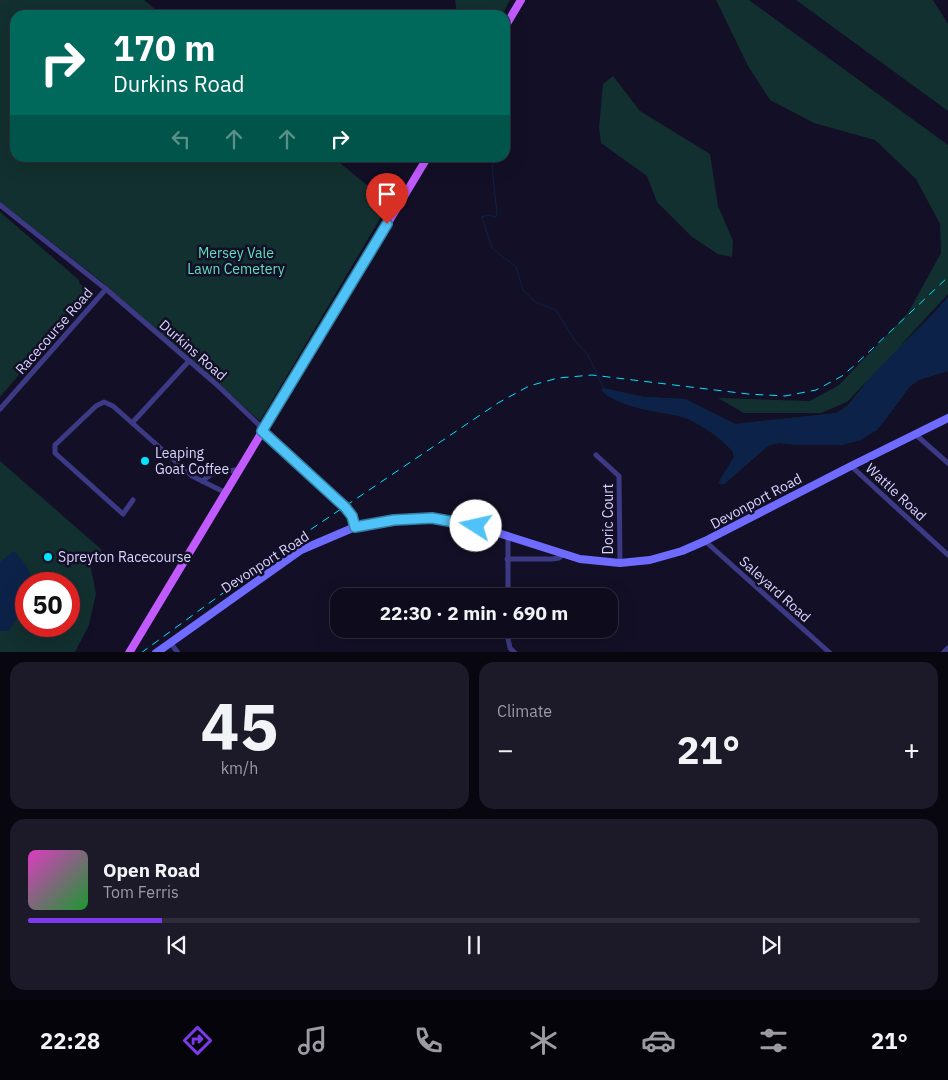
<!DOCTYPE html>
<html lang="en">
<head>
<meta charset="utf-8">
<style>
	:root { --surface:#0e0b1c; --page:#1c1929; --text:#f1f3f6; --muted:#9b9ba3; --line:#2e2b3b; --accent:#7c3aed }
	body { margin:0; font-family:"IBM Plex Sans",sans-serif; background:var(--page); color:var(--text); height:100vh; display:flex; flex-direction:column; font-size:19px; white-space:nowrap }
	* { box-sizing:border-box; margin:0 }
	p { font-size:16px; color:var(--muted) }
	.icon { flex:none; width:28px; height:28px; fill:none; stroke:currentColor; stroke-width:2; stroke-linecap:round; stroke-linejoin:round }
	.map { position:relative; height:652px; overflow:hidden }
	.drawer { display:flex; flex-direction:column; gap:10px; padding:10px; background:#08060f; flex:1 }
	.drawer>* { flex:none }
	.guide { position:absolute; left:10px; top:10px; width:500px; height:152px; border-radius:15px; box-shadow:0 5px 20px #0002,0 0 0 1px var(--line); background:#00695c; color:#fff; overflow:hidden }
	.speed { position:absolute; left:15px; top:572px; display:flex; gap:10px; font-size:25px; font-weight:700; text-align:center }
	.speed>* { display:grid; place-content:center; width:65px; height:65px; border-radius:50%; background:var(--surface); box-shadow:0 5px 20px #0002,0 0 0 1px var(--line); line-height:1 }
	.speed .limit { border:8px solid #d22; background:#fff; color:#111 }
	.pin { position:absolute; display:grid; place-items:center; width:42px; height:42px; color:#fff; margin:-51px -21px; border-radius:50% 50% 50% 0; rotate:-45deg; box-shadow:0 0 5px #0007 }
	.pin .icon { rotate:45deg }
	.me { position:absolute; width:55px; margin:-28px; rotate:280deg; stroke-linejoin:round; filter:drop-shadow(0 0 4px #0008) }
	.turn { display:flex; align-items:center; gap:18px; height:105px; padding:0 20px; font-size:22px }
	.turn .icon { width:65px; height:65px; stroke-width:2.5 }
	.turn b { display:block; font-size:35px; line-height:42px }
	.lanes { display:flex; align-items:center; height:48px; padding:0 20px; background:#0003; justify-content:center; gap:25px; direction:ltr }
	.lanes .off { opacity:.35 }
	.big { font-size:38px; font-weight:700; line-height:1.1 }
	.drawer .widget { flex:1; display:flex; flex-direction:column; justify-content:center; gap:8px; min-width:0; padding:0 18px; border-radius:15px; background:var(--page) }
	.drawer .dial { align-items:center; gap:0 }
	.dial b { font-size:65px; line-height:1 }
	.song { display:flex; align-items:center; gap:15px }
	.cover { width:60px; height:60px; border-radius:8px; background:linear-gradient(135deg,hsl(310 70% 55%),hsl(130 70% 35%)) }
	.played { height:5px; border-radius:2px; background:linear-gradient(90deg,var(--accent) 15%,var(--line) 15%) }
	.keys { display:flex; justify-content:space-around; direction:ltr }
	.heat { display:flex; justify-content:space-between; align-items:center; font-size:28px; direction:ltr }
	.drawer .tiles { flex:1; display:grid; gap:10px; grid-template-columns:1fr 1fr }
	.widget:last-child { grid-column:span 2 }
	.trip { position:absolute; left:330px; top:588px; width:288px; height:50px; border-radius:15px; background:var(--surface); box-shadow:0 5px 20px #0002,0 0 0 1px var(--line); font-weight:700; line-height:50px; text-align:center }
	.menu { display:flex; height:80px; justify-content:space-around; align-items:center; background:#06040b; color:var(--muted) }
	.menu .icon { width:35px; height:35px }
	.menu .active { color:var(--accent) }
	.menu b { font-size:22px; color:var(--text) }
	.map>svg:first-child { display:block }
	.green { fill:#12302f; fill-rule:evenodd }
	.water { fill:#0c2248 }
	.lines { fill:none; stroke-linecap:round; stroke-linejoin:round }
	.stream { stroke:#0c2248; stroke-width:1 }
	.street { stroke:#3d3a85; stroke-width:5 }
	.secondary { stroke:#6f6bff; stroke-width:8 }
	.primary { stroke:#c25bff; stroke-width:8 }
	.rail { stroke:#00e5ff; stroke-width:1; stroke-dasharray:8 6; stroke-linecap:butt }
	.route-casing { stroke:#337fa1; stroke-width:12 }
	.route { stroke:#4fc3f7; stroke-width:9 }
	.poi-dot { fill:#00e5ff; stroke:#130f26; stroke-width:2 }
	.labels { text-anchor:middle; stroke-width:5; stroke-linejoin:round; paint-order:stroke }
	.park-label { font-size:14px; fill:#5fe0c0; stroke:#130f26 }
	.street-label { font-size:14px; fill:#d9d4ff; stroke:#130f26 }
	.poi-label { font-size:14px; fill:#d9d4ff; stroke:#130f26; text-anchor:start }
</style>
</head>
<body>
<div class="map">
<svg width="948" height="653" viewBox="0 0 948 653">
	<rect width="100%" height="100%" fill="#130f26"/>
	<g class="green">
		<polygon points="0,0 144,0 162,15 15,15 15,158 334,158 373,190 390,202 260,421 101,281 0,202"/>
		<polygon points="455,0 510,0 502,15 457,15"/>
		<path d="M716,0H749L948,145V294L898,348L932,316L948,297V371L921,379L910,386L885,420L861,440L841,445H797L780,443L769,445L724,484H719L720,480L734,457L733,452C722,438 693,418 675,415C652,411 620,407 602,391L603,388L644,397L685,399L735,424L837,413L848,405L869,379L847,402L821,413H744L718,398L810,401L839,385L908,313L941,253L940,224L916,179L875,140L814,123L770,100L748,66Z"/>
		<polygon points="796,0 933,0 948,24 948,111"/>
		<polygon points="613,76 640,111 710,154 718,206 733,241 732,257 718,254 692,237 657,202 647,176 601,143 599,128 603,84"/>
		<polygon points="0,212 79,280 79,283 90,292 0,397"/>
		<path d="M0,461L102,550L90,563L96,594L89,625L75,652H0ZM26,584H69V626H26Z"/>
	</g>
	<g class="water">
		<path d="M948,297V371L921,379L910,386L885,420L877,430L861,440L841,445H797L780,443L769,445L724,484H719L720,480L734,457V452C722,438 693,418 675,415C652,410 620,408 602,391L603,388L644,397L685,399L735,424L837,413C852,406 860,389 871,377C896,350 924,325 948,297Z"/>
		<path d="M14,551C22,560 33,571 31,584H26C26,607 21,611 9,631H0V562Z"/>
	</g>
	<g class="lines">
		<polyline class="stream" points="495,158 492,168 497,213 496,217 488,215 482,217 492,248 516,267 523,290 535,302 556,310 575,341 588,355 604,389"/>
		<g class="street">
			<polyline points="0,205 106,289 216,384 258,424 266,436 345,507 352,516 355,527"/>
			<polyline points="0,409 106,289"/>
			<polyline points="132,423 189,361"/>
			<polyline points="915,434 948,463"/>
			<polyline points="596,455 619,476 620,563"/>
			<polyline points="851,466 948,555"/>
			<polyline points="202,481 212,474 240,469"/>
			<polyline points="133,500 123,514 55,453 55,445 96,406 104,402 113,406 192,476 226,493"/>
			<polyline points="705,541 830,653"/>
			<polyline points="507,559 552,559 559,558 564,554"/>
			<polyline points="508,596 508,537"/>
			<polyline points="506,629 510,648 515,653"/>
			<polyline points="170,642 178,653"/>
			<polyline points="943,653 948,648"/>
		</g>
		<polyline class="secondary" points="156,653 301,550 355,527 394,520 432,518 476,526 580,559 620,563 650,560 682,551 705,541 851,466 948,418"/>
		<g class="primary">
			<polyline points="505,27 521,0"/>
			<polyline points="129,653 427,158"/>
		</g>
		<polyline class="rail" points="141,653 301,536 498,403 529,386 558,378 592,375 748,394 785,396 816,390 842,376 855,365 948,277"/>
	</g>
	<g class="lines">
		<defs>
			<polyline id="route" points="387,224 262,431 345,507 352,516 355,527 394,520 432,518 476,526"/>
		</defs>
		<use href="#route" class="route-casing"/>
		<use href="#route" class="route"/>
	</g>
	<g class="poi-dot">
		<circle cx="145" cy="461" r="5"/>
		<circle cx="48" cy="557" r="5"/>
	</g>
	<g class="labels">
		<g class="park-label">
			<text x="236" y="258">Mersey Vale<tspan x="236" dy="16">Lawn Cemetery</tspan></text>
		</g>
		<g class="street-label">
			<text transform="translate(54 331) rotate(-49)" y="5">Racecourse Road</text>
			<text transform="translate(193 350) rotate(41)" y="5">Durkins Road</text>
			<text transform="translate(896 492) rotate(43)" y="5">Wattle Road</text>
			<text transform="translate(756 501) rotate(-28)" y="5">Devonport Road</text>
			<text transform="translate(608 519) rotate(-90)" y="5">Doric Court</text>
			<text transform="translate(265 562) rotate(-33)" y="5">Devonport Road</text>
			<text transform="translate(775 589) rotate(42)" y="5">Saleyard Road</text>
		</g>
		<g class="poi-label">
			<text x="155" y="458">Leaping<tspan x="155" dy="16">Goat Coffee</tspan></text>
			<text x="58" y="562">Spreyton Racecourse</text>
		</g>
	</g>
</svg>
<div class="speed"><div class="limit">50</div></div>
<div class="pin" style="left:387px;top:224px;background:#d93025"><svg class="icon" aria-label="arrive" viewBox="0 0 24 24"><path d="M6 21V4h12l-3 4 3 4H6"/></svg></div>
<svg class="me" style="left:476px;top:526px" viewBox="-20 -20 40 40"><circle r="19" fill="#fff"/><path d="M0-13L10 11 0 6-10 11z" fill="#4fc3f7"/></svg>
<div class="trip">22:30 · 2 min · 690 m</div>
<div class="guide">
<div class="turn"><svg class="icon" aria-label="right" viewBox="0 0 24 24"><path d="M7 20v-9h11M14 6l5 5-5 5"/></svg><div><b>170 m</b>Durkins Road</div></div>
<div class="lanes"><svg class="icon off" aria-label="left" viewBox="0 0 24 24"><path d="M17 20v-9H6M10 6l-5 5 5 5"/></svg><svg class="icon off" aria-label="ahead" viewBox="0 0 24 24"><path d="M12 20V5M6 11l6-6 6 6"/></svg><svg class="icon off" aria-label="ahead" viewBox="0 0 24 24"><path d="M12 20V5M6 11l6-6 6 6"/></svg><svg class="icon" aria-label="right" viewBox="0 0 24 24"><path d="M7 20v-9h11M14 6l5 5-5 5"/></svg></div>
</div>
</div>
<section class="drawer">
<div class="tiles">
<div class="widget dial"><b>45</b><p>km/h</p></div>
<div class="widget"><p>Climate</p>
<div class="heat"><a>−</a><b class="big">21°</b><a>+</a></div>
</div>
<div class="widget">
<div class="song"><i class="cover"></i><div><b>Open Road</b><p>Tom Ferris</p></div></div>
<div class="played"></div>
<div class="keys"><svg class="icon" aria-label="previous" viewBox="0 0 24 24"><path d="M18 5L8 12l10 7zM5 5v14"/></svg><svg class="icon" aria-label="pause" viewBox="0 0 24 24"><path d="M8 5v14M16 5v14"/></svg><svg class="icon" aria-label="next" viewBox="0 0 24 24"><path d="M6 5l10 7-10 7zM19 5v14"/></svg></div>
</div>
</div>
</section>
<nav class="menu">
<b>22:28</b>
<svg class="icon active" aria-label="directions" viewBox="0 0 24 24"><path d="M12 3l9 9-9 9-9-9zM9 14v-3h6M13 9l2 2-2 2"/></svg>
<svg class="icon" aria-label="music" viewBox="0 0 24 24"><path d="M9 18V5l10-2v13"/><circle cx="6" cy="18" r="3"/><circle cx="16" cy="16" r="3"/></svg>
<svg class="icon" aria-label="phone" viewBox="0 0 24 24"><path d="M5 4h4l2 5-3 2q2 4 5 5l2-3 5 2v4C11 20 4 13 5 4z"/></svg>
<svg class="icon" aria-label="climate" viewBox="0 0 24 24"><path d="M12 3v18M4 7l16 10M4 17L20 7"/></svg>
<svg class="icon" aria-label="car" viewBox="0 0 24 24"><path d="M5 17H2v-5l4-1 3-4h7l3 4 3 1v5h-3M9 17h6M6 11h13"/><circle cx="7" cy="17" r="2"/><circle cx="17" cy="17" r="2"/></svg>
<svg class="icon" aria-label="filters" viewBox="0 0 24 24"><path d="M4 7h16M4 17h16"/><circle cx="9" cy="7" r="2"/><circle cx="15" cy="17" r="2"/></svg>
<b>21°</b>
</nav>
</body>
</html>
